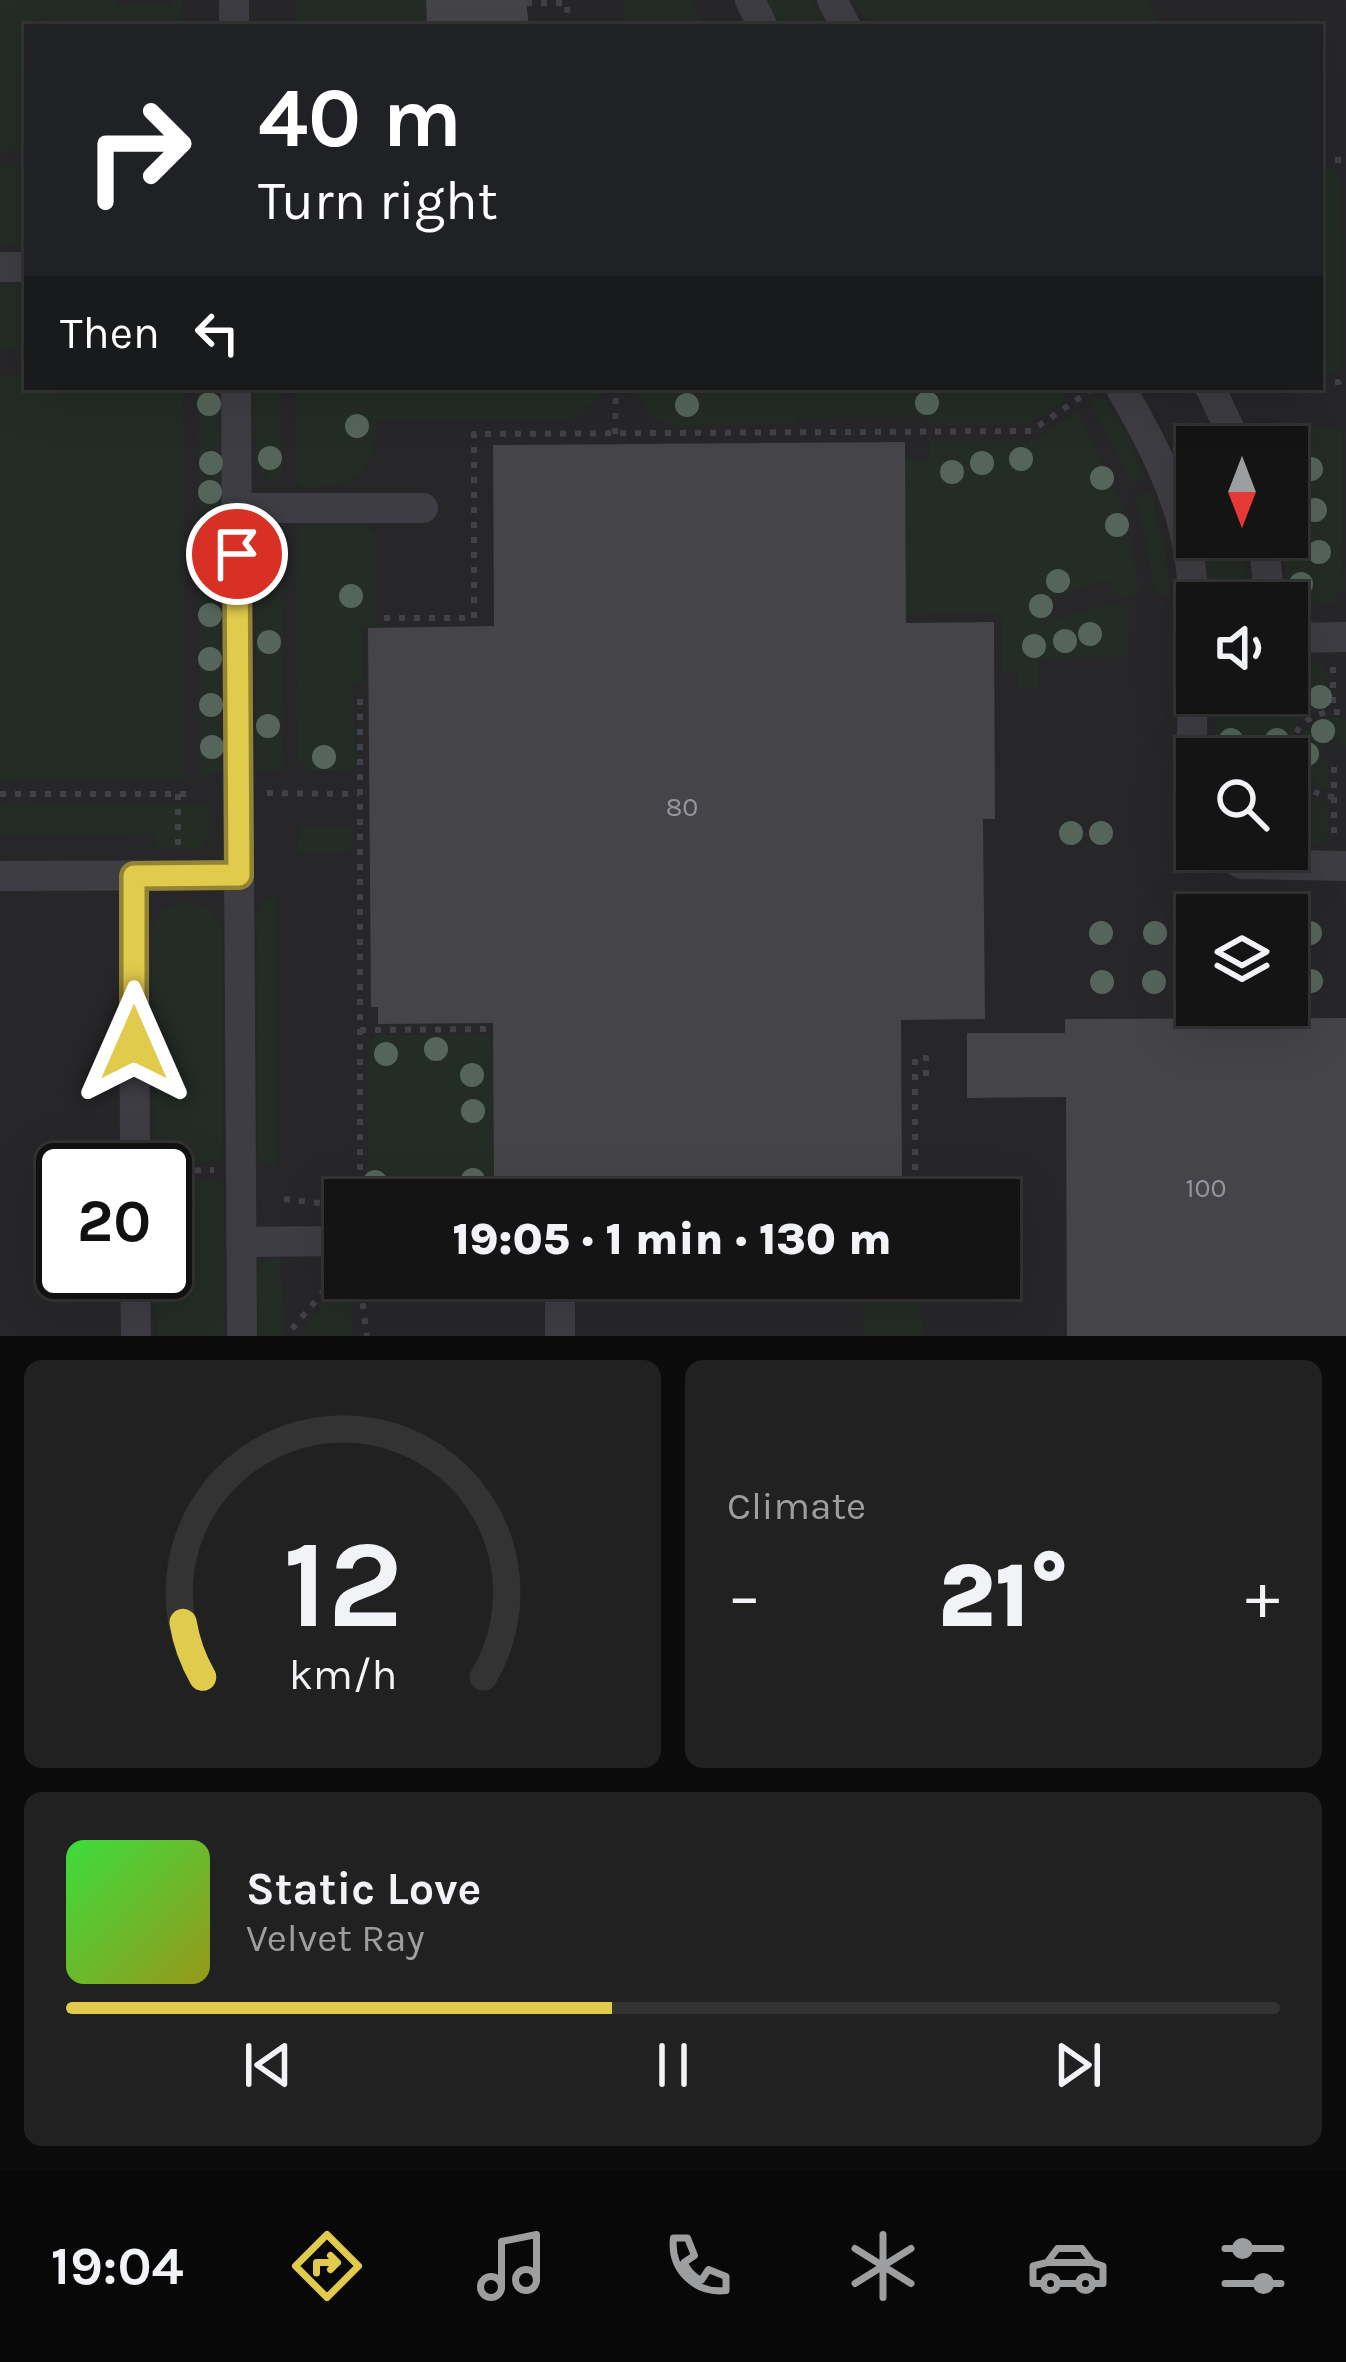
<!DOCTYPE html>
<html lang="en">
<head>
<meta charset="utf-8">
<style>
	:root { --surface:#141415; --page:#212122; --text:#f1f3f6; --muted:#9d9ea0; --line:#333334; --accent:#e1cb4d }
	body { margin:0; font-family:Karla,sans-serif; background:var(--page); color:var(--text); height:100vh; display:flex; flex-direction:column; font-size:45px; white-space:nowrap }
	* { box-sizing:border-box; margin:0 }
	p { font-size:39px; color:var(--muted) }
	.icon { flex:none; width:66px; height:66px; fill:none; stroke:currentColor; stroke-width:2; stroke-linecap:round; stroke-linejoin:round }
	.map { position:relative; height:1336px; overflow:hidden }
	.sheet { display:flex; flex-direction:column; gap:24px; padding:24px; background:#0b0b0c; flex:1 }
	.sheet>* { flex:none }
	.guide { position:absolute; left:24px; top:24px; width:1299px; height:366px; border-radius:0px; box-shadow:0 12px 48px #0002,0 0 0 3px var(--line); background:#202124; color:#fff; overflow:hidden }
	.needle { width:78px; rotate:180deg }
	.tools { position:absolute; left:1176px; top:426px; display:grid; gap:24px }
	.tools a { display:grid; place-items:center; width:132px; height:132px; border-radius:0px; background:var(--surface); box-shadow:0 12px 48px #0002,0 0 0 3px var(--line); font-size:60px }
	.speed { position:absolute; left:36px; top:1143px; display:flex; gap:24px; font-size:60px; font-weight:700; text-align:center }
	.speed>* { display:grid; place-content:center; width:156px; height:156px; border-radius:50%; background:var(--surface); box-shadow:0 12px 48px #0002,0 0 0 3px var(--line); line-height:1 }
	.speed .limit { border:6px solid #111; border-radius:18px; background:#fff; color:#111 }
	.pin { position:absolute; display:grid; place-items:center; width:102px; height:102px; color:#fff; margin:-51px; border:6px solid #fff; border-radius:50%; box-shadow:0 3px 12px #0007 }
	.me { position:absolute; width:132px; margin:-66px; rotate:0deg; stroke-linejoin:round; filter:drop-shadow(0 0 9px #0008) }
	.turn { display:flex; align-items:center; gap:42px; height:252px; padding:0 36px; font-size:54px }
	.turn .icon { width:156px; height:156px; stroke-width:2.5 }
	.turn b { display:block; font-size:84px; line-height:102px }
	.then { display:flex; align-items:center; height:114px; padding:0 36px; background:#0003; gap:24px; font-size:45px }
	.big { font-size:90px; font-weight:800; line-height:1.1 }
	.sheet .card { flex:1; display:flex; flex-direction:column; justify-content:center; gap:18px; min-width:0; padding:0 42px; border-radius:18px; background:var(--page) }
	.sheet .dial { align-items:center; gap:0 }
	.dial svg { height:312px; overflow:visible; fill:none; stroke:var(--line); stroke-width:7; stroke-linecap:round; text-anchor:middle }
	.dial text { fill:var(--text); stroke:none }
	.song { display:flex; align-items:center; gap:36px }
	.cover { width:144px; height:144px; border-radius:18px; background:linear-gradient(135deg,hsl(120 70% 55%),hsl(60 70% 35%)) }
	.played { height:12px; border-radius:6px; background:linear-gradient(90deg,var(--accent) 45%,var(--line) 45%) }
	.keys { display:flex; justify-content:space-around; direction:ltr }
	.heat { display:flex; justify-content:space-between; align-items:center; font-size:66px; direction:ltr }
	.sheet .tiles { flex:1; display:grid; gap:24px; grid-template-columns:1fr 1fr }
	.card:last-child { grid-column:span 2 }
	.trip { position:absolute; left:324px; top:1179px; width:696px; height:120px; border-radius:0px; background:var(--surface); box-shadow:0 12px 48px #0002,0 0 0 3px var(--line); font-weight:800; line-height:120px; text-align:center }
	.tab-bar { display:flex; height:192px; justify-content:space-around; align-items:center; background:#080808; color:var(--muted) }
	.tab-bar .icon { width:84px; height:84px }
	.tab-bar .on { color:var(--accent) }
	.tab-bar b { font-size:54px; color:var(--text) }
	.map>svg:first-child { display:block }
	.built { fill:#272629; fill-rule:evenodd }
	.green { fill:#242c26 }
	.building { fill:#454449 }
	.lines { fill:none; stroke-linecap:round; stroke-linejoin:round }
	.path { stroke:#414248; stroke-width:6; stroke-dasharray:6 9; stroke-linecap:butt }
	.minor { stroke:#3d3d43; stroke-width:30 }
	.tree { fill:#56655b }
	.route-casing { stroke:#928432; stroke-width:30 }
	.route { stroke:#e1cb4d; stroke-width:21 }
	.labels { text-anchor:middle; stroke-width:12; stroke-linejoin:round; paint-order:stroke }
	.number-label { font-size:27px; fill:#94949e }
</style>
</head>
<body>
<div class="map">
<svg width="1346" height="1336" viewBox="0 0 1346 1336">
	<rect width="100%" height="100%" fill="#1a1a1c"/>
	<path class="built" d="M0,0H1346V1336H0ZM27,27H1320V387H27ZM1197,447H1287V537H1197ZM1197,603H1287V693H1197ZM1197,759H1287V849H1197ZM1197,915H1287V1005H1197ZM63,1170H165V1272H63ZM345,1200H999V1278H345Z"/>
	<g class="green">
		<polygon points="0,0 117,0 118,5 172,5 172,0 182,0 182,27 27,27 27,151 0,151"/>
		<polygon points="295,0 426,0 427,27 295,27"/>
		<polygon points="624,0 692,0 703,27 624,27"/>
		<polygon points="766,0 812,0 826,27 779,27"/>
		<polygon points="854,0 1148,0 1162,27 871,27"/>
		<polygon points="27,165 27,246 0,246 0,166"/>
		<polygon points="1320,166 1334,169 1340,178 1342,361 1340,369 1336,374 1320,375"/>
		<rect x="0" y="280" width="27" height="70"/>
		<polygon points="0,375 27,375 27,387 183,387 185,780 0,781"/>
		<polygon points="198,387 219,387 221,771 200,779"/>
		<polygon points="254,387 281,387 282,478 274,484 256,464"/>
		<path d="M296,387H607L597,400L569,419H377C373,476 360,487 303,487L296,480Z"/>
		<polygon points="633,387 1059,387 1067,399 1027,425 929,425 928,417 798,418 797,425 675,426 651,416"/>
		<polygon points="1102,395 1125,431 1145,478 1130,483 1116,449 1089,404"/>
		<polygon points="1078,411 1123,507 1139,592 1128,600 1113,592 1109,580 1047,599 1054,620 1116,602 1128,609 1128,657 1038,658 1038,688 1018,689 1017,672 1002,672 1001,614 906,615 905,460 929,459 930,441 1036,440"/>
		<polygon points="1294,425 1342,427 1343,587 1333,603 1322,604 1288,590 1281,537 1287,537 1287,447 1267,447 1279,431"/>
		<path d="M1193,433L1209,436L1218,447H1197V516C1190,490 1165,450 1193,433Z"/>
		<polygon points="1151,492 1165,546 1170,597 1154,591 1147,544 1135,497"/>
		<polygon points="303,525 365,525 377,537 377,627 362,628 362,683 353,684 356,770 308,770 297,760 296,534"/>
		<polygon points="273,530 282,534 283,770 256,770 256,555 262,540"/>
		<polygon points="1202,537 1244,537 1247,596 1209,596"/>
		<polygon points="1287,664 1320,664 1327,672 1327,706 1301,718 1286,747 1224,747 1215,740 1219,693 1287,693"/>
		<path d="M1332,717L1346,720V747L1333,740L1322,748V759L1328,766L1329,791L1305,778C1288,750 1300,722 1332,717Z"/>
		<polygon points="1287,767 1304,792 1327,802 1327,836 1320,844 1287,844"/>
		<polygon points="207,805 207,839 195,851 155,846 154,834 0,835 0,806"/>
		<polygon points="300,826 351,826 351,853 297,853"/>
		<polygon points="276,896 277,1165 268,1165 258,1157 257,914 262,901"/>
		<polygon points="186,901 209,908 222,928 222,1159 209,1163 156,1164 151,930 163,909"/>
		<polygon points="493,1034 494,1182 572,1182 572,1200 367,1200 369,1041 377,1035"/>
		<polygon points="210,1178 223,1183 223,1336 157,1336 156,1272 165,1272 165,1179"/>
		<polygon points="902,1179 858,1200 799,1200 798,1180"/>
		<polygon points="650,1181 651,1200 583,1200 583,1182"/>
		<polygon points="280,1259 284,1336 258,1336 258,1268 264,1261"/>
		<polygon points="341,1278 352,1293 352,1336 300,1336"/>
		<polygon points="355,1278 509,1278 509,1298 418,1299 412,1293 366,1293"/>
		<polygon points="606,1278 750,1278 750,1290 727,1291 719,1298 606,1298"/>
		<polygon points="765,1278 921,1278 923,1336 863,1336 862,1297 801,1298 792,1291 765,1290"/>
	</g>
	<g class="building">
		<polygon points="426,0 526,0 529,27 427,27"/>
		<polygon points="905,442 906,623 994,622 995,819 983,819 985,1019 901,1020 902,1179 494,1182 493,1023 378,1024 378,1007 371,1007 368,628 494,626 493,445"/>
		<polygon points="1346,1018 1346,1336 1067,1336 1066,1097 967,1098 967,1033 1065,1033 1065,1019"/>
	</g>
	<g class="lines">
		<g class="path">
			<polyline points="526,3 567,3 568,27"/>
			<polyline points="1320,160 1346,160"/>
			<polyline points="1320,383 1339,382 1346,377"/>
			<polyline points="615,434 616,387"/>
			<polyline points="384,618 474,618 474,434 1031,431 1091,390"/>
			<polyline points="1333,667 1333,711"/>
			<polyline points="1222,754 1290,754"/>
			<polyline points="1334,767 1334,836"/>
			<polyline points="267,793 359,794"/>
			<polyline points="0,794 193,794"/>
			<polyline points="178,794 178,850"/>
			<path d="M1334,797C1268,790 1281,701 1346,713"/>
			<polyline points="360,1030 490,1029"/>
			<polyline points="165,1171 214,1170"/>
			<polyline points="795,1182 795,1200"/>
			<polyline points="577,1183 577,1200"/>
			<polyline points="656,1183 656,1200"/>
			<polyline points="284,1199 345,1206"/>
			<polyline points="360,1200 360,699"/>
			<polyline points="915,1200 915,1058 926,1058 926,1084"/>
			<polyline points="347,1278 362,1299 367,1336"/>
			<polyline points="758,1278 758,1294"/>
			<polyline points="292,1329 340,1272"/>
		</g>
		<g class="minor">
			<polyline points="234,0 234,27"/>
			<polyline points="750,0 763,27"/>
			<polyline points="832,0 846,27"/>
			<polyline points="0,267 27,267"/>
			<polyline points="236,387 242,1336"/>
			<path d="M1120,387C1149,437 1178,491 1188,549C1204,638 1183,731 1197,820"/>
			<polyline points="1210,387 1238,447"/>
			<polyline points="237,508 423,508"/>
			<polyline points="1263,537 1270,603"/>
			<polyline points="1287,638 1346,637"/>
			<polyline points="1214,849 1242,864 1346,866"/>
			<polyline points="0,876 239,875"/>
			<polyline points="134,876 135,1170"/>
			<polyline points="241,1242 345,1241"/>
			<polyline points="135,1272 136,1336"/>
			<polyline points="560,1336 560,1278"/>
		</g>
	</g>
	<g class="tree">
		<circle cx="927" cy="403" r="12"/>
		<circle cx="209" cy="404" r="12"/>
		<circle cx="687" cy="405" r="12"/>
		<circle cx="357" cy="426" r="12"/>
		<circle cx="270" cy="458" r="12"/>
		<circle cx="1021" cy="459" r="12"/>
		<circle cx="211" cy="463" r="12"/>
		<circle cx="982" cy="463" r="12"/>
		<circle cx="1311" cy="469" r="12"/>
		<circle cx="952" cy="472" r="12"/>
		<circle cx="1102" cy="478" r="12"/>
		<circle cx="210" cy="492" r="12"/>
		<circle cx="1315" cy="510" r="12"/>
		<circle cx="1117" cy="525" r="12"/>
		<circle cx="1319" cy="552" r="12"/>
		<circle cx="210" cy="576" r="12"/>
		<circle cx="1058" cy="581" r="12"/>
		<circle cx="1301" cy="584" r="12"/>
		<circle cx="351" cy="596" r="12"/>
		<circle cx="1041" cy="606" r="12"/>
		<circle cx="210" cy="615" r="12"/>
		<circle cx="1090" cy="634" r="12"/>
		<circle cx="1065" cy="641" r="12"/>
		<circle cx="269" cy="642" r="12"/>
		<circle cx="1034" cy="646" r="12"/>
		<circle cx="210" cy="659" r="12"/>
		<circle cx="1320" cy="697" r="12"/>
		<circle cx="211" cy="705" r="12"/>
		<circle cx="268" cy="726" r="12"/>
		<circle cx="1323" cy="731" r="12"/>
		<circle cx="1231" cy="740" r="12"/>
		<circle cx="1277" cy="740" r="12"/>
		<circle cx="212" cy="747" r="12"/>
		<circle cx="1307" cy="754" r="12"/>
		<circle cx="324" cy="757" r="12"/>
		<circle cx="1071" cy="833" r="12"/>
		<circle cx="1101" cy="833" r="12"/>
		<circle cx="1101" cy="933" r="12"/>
		<circle cx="1155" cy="933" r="12"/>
		<circle cx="1310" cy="933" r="12"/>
		<circle cx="1311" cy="981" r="12"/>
		<circle cx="1102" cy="982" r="12"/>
		<circle cx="1154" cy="982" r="12"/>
		<circle cx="436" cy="1049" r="12"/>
		<circle cx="386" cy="1054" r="12"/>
		<circle cx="472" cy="1075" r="12"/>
		<circle cx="473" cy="1111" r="12"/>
		<circle cx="473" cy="1180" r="12"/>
		<circle cx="375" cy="1182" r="12"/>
	</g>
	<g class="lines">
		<defs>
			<polyline id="route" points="134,1043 134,876 239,875 237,554"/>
		</defs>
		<use href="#route" class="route-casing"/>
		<use href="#route" class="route"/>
	</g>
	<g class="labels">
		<g class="number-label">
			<text x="682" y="816">80</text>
			<text x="1206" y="1197">100</text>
		</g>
	</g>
</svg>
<div class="tools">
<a><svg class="needle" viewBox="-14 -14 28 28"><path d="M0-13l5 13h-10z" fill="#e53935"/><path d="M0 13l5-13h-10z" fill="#9d9ea0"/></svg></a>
<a><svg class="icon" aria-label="sound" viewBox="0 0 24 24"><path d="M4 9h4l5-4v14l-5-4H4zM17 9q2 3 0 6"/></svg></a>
<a><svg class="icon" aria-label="search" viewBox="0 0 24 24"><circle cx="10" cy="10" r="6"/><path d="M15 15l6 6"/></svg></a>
<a><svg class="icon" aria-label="layers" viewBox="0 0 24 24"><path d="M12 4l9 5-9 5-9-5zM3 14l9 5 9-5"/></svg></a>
</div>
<div class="speed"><div class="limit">20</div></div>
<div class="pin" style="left:237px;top:554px;background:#d93025"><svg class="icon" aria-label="arrive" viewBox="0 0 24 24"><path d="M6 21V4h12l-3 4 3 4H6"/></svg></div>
<svg class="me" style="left:134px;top:1043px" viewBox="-20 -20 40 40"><path d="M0-17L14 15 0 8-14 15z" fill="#e1cb4d" stroke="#fff" stroke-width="4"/></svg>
<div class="trip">19:05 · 1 min · 130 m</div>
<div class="guide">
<div class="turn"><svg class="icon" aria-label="right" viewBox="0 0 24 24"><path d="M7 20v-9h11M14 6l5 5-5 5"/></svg><div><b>40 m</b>Turn right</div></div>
<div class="then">Then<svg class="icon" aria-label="left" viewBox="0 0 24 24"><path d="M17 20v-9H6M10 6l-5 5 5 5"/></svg></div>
</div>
</div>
<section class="sheet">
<div class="tiles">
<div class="card dial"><svg viewBox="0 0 100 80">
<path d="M14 69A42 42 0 1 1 86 69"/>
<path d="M14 69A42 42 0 0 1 9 55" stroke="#e1cb4d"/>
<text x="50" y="56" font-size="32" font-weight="700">12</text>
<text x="50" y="72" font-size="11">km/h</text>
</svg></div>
<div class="card"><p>Climate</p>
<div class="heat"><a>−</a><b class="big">21°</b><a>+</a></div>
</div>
<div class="card">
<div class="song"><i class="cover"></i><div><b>Static Love</b><p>Velvet Ray</p></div></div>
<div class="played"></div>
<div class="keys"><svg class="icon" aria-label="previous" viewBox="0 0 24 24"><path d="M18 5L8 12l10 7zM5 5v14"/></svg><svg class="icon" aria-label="pause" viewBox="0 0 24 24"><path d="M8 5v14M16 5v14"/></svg><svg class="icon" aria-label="next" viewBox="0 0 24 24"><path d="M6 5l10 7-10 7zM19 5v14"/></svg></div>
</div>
</div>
</section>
<nav class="tab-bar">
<b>19:04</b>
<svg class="icon on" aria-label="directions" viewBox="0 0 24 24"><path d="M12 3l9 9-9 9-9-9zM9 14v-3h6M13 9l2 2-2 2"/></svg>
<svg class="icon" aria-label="music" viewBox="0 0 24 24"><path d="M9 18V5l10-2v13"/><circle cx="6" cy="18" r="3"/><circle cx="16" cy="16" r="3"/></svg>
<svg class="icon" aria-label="phone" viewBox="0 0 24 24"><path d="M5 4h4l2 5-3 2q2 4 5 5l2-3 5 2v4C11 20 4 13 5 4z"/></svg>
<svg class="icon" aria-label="climate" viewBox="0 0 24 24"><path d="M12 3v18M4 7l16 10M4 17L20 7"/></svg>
<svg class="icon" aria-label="car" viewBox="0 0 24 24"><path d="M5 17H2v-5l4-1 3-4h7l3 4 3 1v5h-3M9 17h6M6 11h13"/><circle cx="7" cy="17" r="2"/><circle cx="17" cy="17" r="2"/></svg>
<svg class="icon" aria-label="filters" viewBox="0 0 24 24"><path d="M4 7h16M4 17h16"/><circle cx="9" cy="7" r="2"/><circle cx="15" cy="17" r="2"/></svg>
</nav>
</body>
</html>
